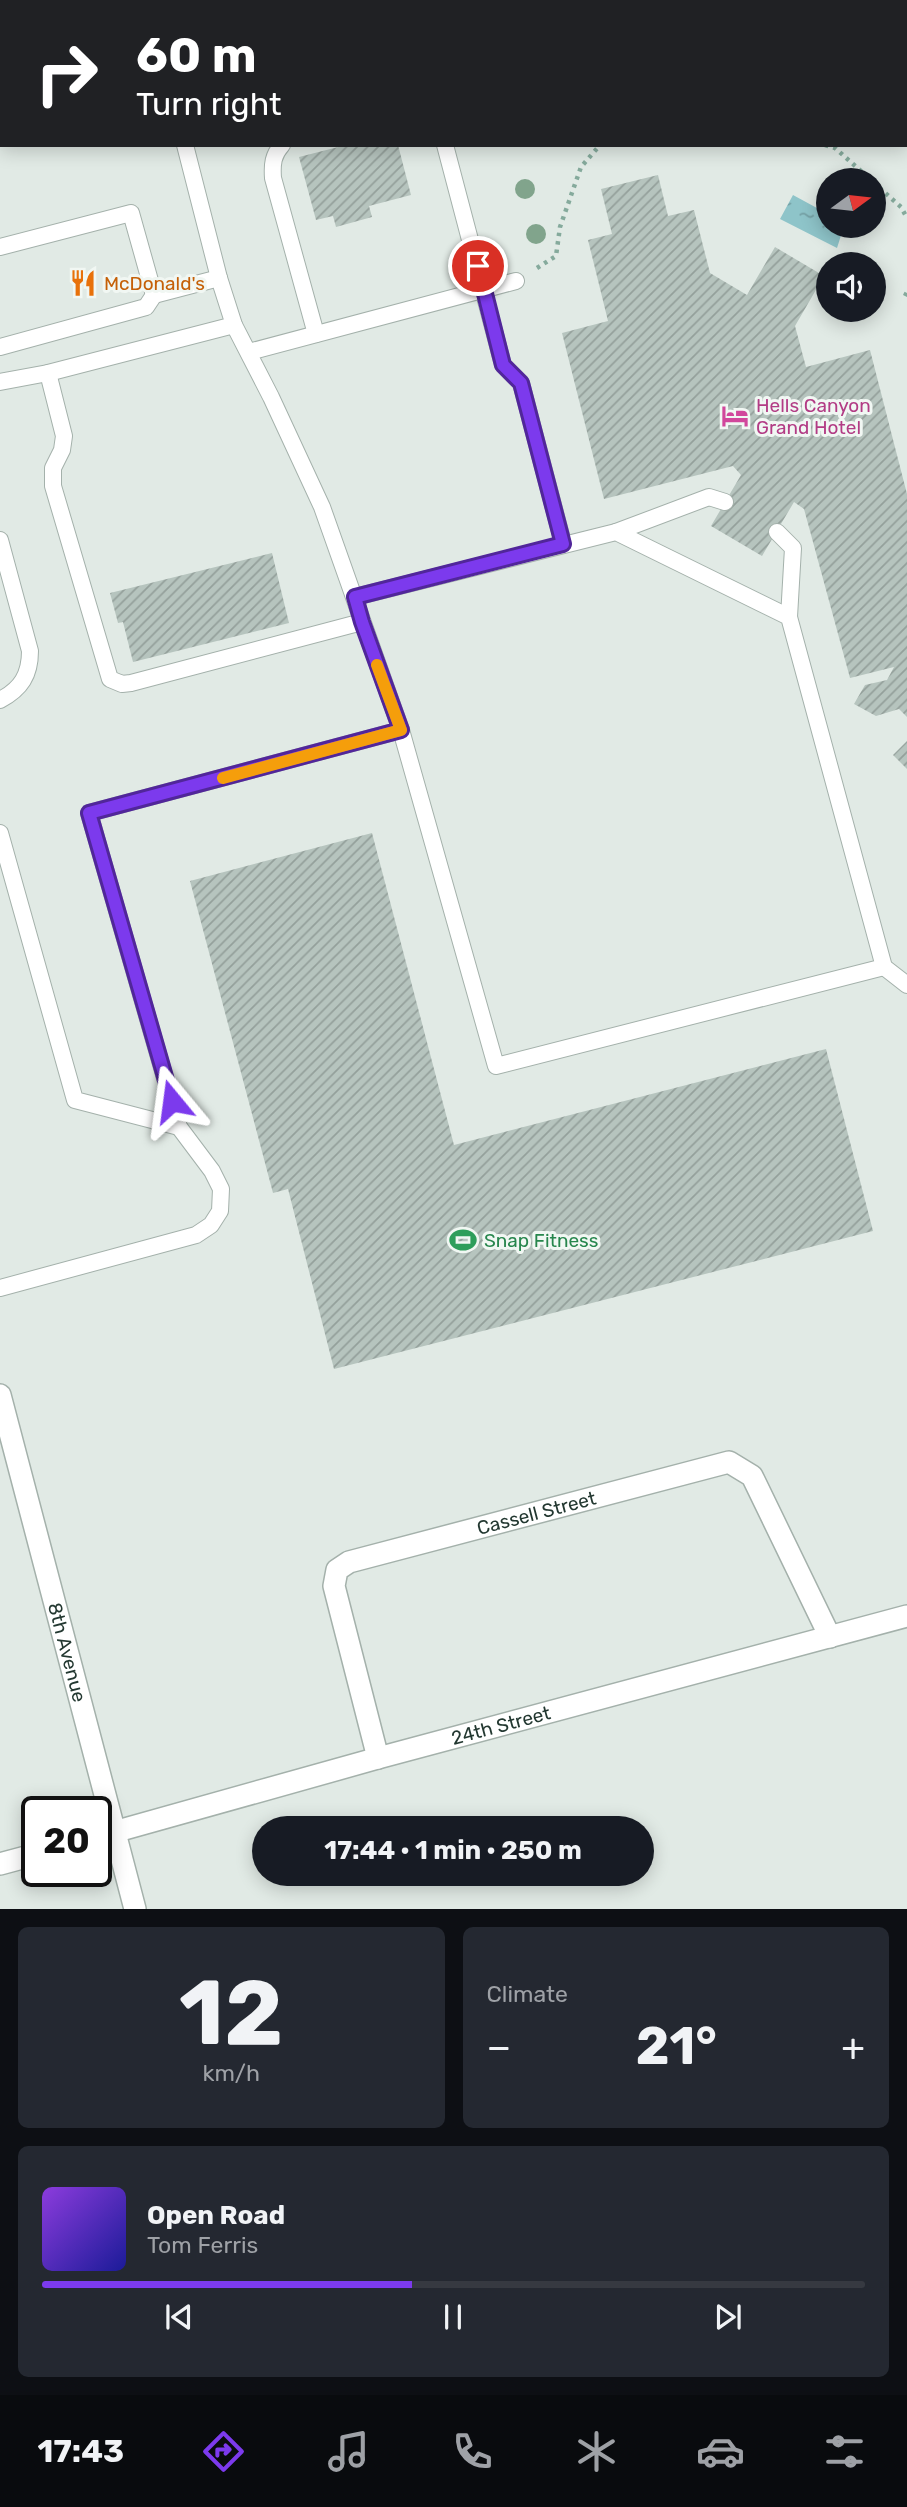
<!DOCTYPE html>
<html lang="en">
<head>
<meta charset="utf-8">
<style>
	:root { --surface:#171b24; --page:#242831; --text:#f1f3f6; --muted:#9ea1a6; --line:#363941; --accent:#7c3aed }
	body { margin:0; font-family:Rubik,sans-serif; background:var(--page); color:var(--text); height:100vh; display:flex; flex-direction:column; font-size:26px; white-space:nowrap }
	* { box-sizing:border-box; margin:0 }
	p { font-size:23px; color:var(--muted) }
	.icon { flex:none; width:38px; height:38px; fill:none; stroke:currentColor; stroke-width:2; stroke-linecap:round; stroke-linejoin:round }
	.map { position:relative; height:1909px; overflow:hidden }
	.drawer { display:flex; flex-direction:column; gap:18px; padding:18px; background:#0d0f14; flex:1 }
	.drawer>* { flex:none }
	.banner { position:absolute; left:0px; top:0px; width:908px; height:147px; box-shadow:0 4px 18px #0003; background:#202124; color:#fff; overflow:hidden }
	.needle { width:46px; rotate:75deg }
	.buttons { position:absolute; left:816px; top:168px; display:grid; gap:14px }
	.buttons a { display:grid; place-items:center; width:70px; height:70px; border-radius:50%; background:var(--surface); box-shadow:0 4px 18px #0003; font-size:35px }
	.speed { position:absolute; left:21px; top:1796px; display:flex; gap:14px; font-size:35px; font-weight:700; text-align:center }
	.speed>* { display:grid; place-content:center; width:91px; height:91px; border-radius:50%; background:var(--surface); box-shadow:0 4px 18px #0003; line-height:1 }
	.speed .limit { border:4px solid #111; border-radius:10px; background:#fff; color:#111 }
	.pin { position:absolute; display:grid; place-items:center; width:60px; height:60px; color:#fff; margin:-30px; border:4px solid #fff; border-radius:50%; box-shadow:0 2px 7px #0007 }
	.me { position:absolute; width:77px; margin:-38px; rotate:344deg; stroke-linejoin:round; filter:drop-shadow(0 0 5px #0008) }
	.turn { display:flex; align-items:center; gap:24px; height:147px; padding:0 21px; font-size:32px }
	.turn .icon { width:91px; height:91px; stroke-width:2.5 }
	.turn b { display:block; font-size:49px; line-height:60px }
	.big { font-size:52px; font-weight:700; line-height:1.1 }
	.drawer .card { flex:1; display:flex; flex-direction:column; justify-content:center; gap:10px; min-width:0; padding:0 24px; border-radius:10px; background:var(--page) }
	.drawer .dial { align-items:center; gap:0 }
	.dial b { font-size:91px; line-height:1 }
	.song { display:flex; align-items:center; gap:21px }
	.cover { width:84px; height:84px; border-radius:10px; background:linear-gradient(135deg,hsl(270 70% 55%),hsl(240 70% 35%)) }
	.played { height:7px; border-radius:4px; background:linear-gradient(90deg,var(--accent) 45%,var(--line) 45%) }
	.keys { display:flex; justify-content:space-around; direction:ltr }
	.heat { display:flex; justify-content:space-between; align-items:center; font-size:38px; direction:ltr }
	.drawer .tiles { flex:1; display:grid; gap:18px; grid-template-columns:1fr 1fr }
	.card:last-child { grid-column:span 2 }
	.trip { position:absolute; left:252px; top:1816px; width:402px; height:70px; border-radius:35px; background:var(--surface); box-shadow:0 4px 18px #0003; font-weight:700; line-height:70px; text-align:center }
	.dock { display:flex; height:112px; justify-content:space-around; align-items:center; background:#090b0e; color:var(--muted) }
	.dock .icon { width:49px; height:49px }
	.dock .on { color:var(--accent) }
	.dock b { font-size:32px; color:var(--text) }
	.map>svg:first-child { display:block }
	.water { fill:url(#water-ripples) }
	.building { fill:url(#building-hatch) }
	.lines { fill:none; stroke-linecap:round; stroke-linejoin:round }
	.service-casing { stroke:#a4b1ab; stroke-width:18 }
	.minor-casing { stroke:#a4b1ab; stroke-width:24 }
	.primary-casing { stroke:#c1c7c5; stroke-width:24 }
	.path { stroke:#85aa9c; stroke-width:4.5; stroke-dasharray:3.5 5; stroke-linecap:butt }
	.service { stroke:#fff; stroke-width:16 }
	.minor { stroke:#fff; stroke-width:21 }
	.primary { stroke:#6a9a8b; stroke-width:21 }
	.tree { fill:#81a48c }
	.route-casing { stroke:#51269a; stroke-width:18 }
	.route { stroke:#7c3aed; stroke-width:12 }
	.slow { stroke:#f59e0b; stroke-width:12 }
	.labels { text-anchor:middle; stroke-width:6; stroke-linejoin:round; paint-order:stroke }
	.food-label { font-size:19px; fill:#c56008; stroke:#f1f7f3; text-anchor:start }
	.hotel-label { font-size:19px; fill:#b23c85; stroke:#f1f7f3; text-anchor:start }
	.leisure-label { font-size:19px; fill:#27864d; stroke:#f1f7f3; text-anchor:start }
	.street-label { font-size:19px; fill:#233831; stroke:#f1f7f3 }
</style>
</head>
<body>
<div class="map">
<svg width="907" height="1909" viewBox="0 0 907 1909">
	<defs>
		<pattern id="water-ripples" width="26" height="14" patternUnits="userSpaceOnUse" patternTransform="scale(1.75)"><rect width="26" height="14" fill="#8ec4c9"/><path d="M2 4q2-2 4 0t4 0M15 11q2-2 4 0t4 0" fill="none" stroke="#74a0a4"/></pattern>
		<pattern id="building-hatch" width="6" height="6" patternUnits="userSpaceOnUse" patternTransform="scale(1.75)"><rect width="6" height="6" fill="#b6c4be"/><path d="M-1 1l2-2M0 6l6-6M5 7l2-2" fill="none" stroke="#94a09b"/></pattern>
	</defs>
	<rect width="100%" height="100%" fill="#e1eae5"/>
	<polygon class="water" points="793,195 828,214 828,226 844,226 837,248 780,219"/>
	<g class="building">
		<polygon points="346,145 398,145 411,195 369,206 372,217 336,227 333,216 316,220 299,157"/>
		<polygon points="658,175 668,216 694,210 710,273 747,295 775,247 824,276 795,326 806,367 870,350 907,494 907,717 899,709 876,716 854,704 865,685 887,680 894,667 850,678 804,509 794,502 762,556 711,526 741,475 733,466 604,499 562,333 608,321 588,240 612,234 601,189"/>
		<polygon points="272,553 289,623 133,662 123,622 118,623 110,593"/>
		<polygon points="907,741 907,769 893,755"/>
		<polygon points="372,833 454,1145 826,1049 873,1231 334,1369 288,1189 273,1193 190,881"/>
	</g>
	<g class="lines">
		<defs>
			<g id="service">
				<polyline points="185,145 219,278 234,325 271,397 322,507 401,730 496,1066 884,967"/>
				<path d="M282,145C273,155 272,164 273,178L316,334"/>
				<polyline points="445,145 503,365 521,383 563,543"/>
				<polyline points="0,247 131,213 154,295 219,278"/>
				<polyline points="0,347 146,307 154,295"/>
				<polyline points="249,352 516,281"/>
				<polyline points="48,373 64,436 62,450 53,468 53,486 110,679 122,684 131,683 362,622"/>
				<polyline points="0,382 48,373 234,325"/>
				<polyline points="616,532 709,497 725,502"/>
				<polyline points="777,532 793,548 789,617"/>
				<path d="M0,540L30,651C30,675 21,689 0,700"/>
				<polyline points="355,597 616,532 789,617 884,967 907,985"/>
				<polyline points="0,833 75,1100 179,1127"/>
				<polyline points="0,1288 196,1235 211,1225 220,1211 221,1189 212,1171 179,1127 89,813 401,730"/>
			</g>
			<g id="minor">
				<path id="s1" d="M0,1395L135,1909"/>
				<path id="s2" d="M378,1758L334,1586L337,1570L349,1562L729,1462L752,1476L830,1637"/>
				<path id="s3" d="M96,1837L378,1758L907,1616"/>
				<polyline points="0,1864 37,1854"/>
			</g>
			<g id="primary">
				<polyline points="525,2 533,0"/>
				<polyline points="0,134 2,134"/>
			</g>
		</defs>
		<use href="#service" class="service-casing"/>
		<use href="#minor" class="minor-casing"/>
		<use href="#primary" class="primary-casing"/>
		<g class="path">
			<polyline points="825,145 835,148 871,180"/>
			<polyline points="873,182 901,207 907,218"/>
			<polyline points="537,268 556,256 560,227 581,167 600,145"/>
			<polyline points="905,296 907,292"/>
		</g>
		<use href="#service" class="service"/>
		<use href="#minor" class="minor"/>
		<use href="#primary" class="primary"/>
	</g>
	<g class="tree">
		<circle cx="525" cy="189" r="10"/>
		<circle cx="536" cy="234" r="10"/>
	</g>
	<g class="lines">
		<defs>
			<polyline id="route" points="172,1101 89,813 401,730 362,622 355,597 563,544 521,383 503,365 478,266"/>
		</defs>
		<use href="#route" class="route-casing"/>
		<use href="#route" class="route"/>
		<polyline class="slow" points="223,778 401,730 377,665"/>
	</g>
	<defs>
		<symbol id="restaurant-bare" viewBox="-9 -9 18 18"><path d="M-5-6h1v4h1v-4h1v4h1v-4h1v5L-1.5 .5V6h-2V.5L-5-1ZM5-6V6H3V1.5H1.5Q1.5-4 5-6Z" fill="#e8710a" stroke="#f1f7f3" stroke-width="2.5" paint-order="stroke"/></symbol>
		<symbol id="hotel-bare" viewBox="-9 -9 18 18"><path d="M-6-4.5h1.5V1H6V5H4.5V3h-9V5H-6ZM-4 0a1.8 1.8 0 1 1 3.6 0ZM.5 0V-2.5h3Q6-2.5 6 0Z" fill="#d1479c" stroke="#f1f7f3" stroke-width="2.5" paint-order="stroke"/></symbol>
		<symbol id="stadium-bare" viewBox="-9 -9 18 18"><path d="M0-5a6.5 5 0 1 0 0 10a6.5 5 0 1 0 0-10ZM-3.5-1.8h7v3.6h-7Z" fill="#2e9e5b" stroke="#f1f7f3" stroke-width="2.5" paint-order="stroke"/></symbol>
	</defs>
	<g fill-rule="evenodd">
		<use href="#restaurant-bare" x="64" y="264" width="38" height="38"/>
		<use href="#hotel-bare" x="716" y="397" width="38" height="38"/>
		<use href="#stadium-bare" x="444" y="1221" width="38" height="38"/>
	</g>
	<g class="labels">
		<g class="food-label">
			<text x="104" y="290">McDonald's</text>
		</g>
		<g class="hotel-label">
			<text x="756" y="412">Hells Canyon<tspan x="756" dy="22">Grand Hotel</tspan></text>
		</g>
		<g class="leisure-label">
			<text x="484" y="1247">Snap Fitness</text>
		</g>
		<g class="street-label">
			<text dy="7" stroke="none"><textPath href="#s2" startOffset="402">Cassell Street</textPath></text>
			<text dy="7" stroke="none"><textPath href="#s1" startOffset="266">8th Avenue</textPath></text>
			<text dy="7" stroke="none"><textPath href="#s3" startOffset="420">24th Street</textPath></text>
		</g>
	</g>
</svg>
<div class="buttons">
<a><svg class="needle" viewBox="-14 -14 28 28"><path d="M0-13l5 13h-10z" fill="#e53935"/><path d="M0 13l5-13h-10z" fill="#9ea1a6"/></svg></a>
<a><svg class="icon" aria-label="sound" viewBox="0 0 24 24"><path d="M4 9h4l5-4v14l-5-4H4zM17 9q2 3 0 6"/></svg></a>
</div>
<div class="speed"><div class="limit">20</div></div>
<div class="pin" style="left:478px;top:266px;background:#d93025"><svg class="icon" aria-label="arrive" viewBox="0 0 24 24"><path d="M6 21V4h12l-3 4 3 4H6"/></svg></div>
<svg class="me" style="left:172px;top:1101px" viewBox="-20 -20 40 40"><path d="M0-17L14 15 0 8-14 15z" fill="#7c3aed" stroke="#fff" stroke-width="4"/></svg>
<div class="trip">17:44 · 1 min · 250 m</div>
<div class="banner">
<div class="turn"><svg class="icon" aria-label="right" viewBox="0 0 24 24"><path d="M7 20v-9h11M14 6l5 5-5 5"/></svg><div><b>60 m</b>Turn right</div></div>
</div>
</div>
<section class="drawer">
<div class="tiles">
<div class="card dial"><b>12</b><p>km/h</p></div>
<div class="card"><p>Climate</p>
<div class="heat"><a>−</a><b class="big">21°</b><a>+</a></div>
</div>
<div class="card">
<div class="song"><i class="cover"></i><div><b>Open Road</b><p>Tom Ferris</p></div></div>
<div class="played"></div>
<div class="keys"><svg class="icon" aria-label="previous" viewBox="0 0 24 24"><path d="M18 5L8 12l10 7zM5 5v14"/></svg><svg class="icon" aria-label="pause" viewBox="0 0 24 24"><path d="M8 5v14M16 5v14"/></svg><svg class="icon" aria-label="next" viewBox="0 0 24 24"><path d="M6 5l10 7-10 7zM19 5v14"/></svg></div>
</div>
</div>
</section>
<nav class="dock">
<b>17:43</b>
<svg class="icon on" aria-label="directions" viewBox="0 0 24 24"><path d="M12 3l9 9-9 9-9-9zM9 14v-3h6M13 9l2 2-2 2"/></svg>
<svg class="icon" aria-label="music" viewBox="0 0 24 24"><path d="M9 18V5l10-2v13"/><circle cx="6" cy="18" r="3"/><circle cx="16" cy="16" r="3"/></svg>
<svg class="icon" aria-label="phone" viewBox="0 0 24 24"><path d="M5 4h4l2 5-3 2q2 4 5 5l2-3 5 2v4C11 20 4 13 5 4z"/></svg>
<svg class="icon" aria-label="climate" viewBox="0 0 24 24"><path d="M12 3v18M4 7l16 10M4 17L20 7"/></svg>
<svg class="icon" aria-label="car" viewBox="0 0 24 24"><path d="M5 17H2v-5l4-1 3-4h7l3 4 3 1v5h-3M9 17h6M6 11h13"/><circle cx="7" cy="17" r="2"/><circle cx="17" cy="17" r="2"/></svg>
<svg class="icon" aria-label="filters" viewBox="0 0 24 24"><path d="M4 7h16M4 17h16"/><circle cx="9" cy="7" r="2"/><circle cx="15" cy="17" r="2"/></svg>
</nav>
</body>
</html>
